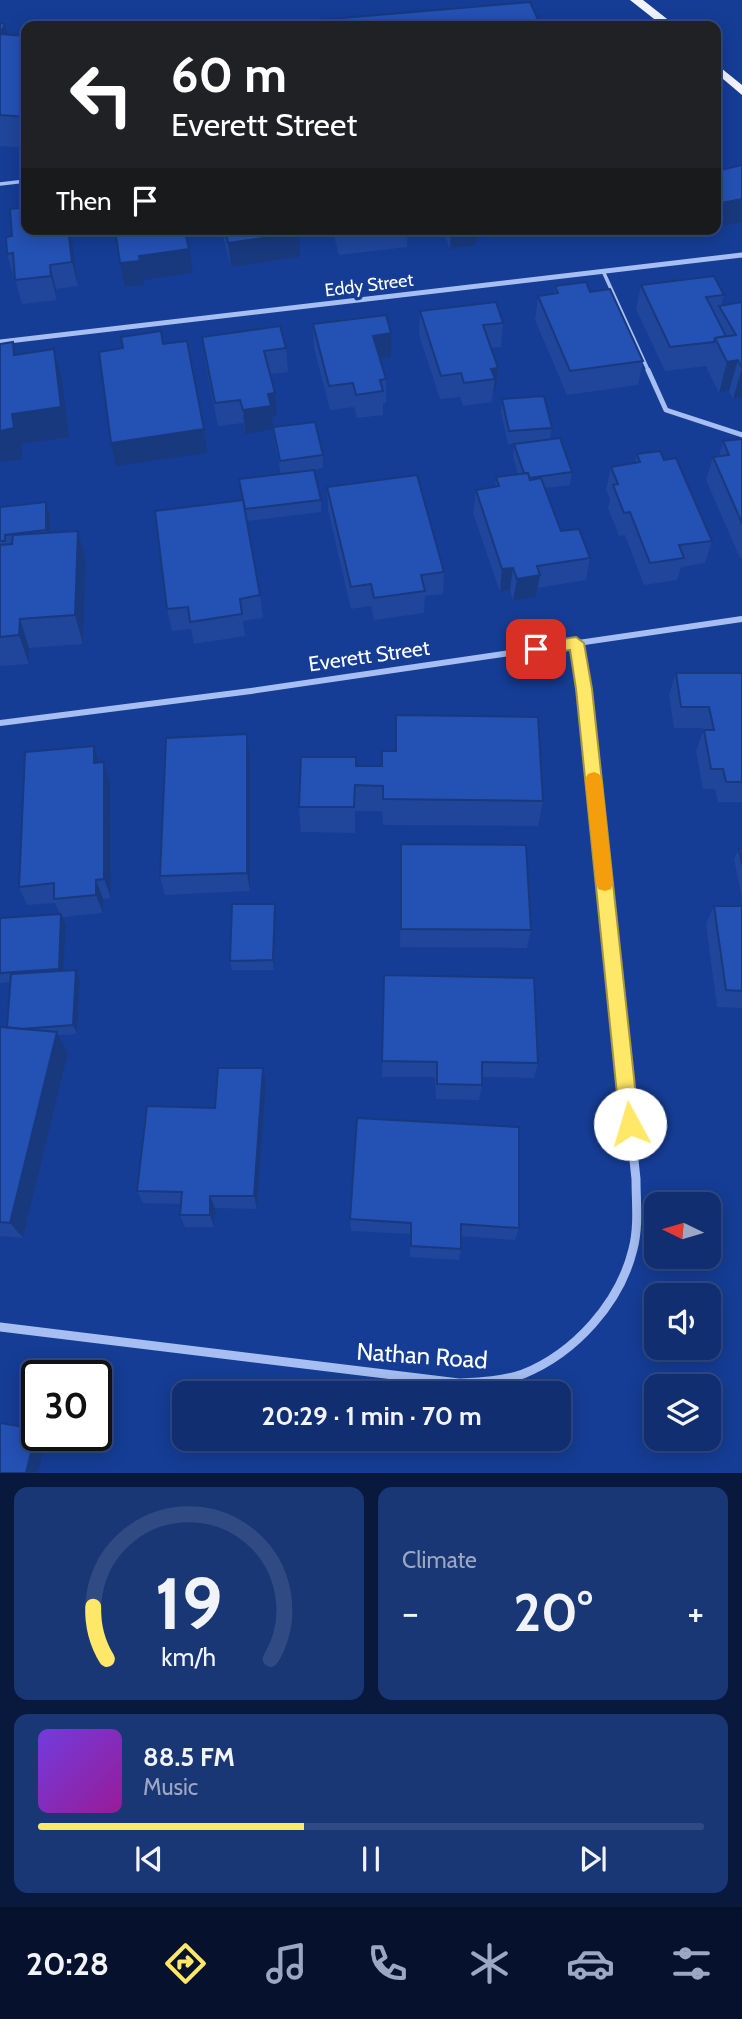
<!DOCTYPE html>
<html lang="en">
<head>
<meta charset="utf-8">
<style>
	:root { --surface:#102e70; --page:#193675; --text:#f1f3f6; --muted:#9ca8c3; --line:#304a83; --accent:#ffe767 }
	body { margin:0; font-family:Cabin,sans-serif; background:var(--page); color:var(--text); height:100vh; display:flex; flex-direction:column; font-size:26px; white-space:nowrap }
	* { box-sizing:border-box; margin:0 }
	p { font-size:23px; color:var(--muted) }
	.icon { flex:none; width:38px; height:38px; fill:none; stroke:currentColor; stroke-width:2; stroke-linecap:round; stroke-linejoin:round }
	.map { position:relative; height:1473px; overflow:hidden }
	.drawer { display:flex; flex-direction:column; gap:14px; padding:14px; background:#09193e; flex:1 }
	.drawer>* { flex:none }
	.guide { position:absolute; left:21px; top:21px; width:700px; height:214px; border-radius:14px; box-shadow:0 4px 18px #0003,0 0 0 2px var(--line); background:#202124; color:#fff; overflow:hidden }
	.needle { width:46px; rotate:275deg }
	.buttons { position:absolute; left:644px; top:1192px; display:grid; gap:14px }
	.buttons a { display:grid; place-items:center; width:77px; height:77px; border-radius:14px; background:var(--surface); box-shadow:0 4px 18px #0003,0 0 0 2px var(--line); font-size:35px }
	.speed { position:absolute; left:21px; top:1360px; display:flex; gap:14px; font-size:35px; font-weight:700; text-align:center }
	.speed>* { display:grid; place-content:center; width:91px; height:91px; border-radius:50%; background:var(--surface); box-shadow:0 4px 18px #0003,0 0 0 2px var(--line); line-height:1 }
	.speed .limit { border:4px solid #111; border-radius:10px; background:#fff; color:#111 }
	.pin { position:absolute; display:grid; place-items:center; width:60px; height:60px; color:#fff; margin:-30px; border-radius:14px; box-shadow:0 4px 10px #0006 }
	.me { position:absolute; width:77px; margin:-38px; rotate:354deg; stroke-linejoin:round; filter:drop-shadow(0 0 5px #0008) }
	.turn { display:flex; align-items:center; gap:24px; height:147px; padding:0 35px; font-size:32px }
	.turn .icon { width:91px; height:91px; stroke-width:2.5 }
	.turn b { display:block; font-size:49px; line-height:60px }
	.then { display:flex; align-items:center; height:66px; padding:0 35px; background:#0003; gap:14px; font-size:26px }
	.big { font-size:52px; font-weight:700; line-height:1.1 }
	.drawer .tile { flex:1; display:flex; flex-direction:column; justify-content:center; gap:10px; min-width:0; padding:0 24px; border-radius:14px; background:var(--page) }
	.drawer .dial { align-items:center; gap:0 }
	.dial svg { height:182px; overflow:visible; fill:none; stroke:var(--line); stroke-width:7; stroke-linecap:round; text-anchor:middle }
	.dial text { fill:var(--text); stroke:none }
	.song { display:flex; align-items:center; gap:21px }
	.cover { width:84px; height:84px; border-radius:10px; background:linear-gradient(135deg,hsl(260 70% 55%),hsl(300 70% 35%)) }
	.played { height:7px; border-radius:4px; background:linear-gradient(90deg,var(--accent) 40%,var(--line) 40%) }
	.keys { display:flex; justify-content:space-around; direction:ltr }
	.heat { display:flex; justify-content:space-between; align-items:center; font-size:38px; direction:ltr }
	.drawer .tiles { flex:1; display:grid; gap:14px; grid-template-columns:1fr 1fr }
	.tile:last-child { grid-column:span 2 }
	.trip { position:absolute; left:172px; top:1381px; width:399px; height:70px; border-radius:14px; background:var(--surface); box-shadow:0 4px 18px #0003,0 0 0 2px var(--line); font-weight:700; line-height:70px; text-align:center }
	.tabs { display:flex; height:112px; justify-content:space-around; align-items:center; background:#06122d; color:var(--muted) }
	.tabs .icon { width:49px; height:49px }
	.tabs .selected { color:var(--accent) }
	.tabs b { font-size:32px; color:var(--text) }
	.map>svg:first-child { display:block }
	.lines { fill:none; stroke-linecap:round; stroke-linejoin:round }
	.service-far1 { stroke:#a6bef1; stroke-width:3.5 }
	.service { stroke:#a6bef1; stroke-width:5 }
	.minor-far2 { stroke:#a6bef1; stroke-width:5 }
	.minor-far1 { stroke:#a6bef1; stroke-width:6 }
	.minor { stroke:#a6bef1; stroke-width:9 }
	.primary { fill:#f1f4ff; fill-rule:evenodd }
	.wall { fill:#1f469b }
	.shaded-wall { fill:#19397e }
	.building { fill:#2451b4; stroke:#19397e; stroke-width:2 }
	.route { fill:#ffe767; stroke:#a69643; stroke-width:2 }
	.slow { fill:#f59e0b }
	.labels { text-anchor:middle; stroke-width:7; stroke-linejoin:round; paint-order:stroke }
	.far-street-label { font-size:18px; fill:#fff; stroke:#153d95 }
	.street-label { font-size:21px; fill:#fff; stroke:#153d95 }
	.near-street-label { font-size:24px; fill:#fff; stroke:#153d95 }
</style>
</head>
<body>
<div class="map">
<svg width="742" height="1473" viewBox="0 0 742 1473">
	<rect width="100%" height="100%" fill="#153d95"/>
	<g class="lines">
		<g class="service-far1">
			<polyline points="0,184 26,181"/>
			<polyline points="603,271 649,372"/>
		</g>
		<polyline class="service" points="648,370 666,410 742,435"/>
		<polyline class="minor-far2" points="0,342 742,255"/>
		<g class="minor-far1">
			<polyline points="576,643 584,689 601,852"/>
			<polyline points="0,723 251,691 742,619"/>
		</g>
		<path class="minor" d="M0,1327L459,1383C480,1382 503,1381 523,1374C575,1353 620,1303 633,1249C639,1226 636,1202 636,1179L601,850"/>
		<g class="primary">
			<polygon points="630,0 643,0 676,26 663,26"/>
			<polygon points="716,64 742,85 742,95 716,73"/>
		</g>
	</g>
	<g class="wall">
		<polygon points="0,23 5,24 7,35 26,36 26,148 0,146"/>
		<polygon points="26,229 71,229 78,286 56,289 57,300 22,304 15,278 14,278 7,254 12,236"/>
		<polygon points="221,229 298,229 300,257 231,267"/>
		<polygon points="332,229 408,229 407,247 339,255"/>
		<polygon points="442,229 517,229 516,233 476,239 476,245 450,249"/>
		<polygon points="534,229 563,229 536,233"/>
		<polygon points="641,285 724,295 721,305 742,302 742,397 733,399 729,391 719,393 707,369 707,366 665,371 636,309"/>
		<polygon points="555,286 590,292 643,361 638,385 567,395 535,320 538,296 554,294"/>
		<polygon points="420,311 503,323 501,347 491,348 498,368 496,391 493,392 492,402 463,406 460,397 440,399 419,335"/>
		<polygon points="313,324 391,333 391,357 380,359 386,379 386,403 383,403 383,415 357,418 354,407 330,410 314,348"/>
		<polygon points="202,337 286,348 288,372 270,374 275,393 277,416 272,417 245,434 243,423 218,426 205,361"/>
		<polygon points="502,399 552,428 550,439 572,472 570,485 545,488 561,531 590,558 586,580 538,588 536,597 513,601 510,590 500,592 473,513 476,490 495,487 496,477 518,474 513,457 514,444 520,443 508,444 501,412"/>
		<polygon points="273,427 323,455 323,468 312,470 321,500 321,512 247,521 260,595 263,618 243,621 245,636 194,644 191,629 172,631 167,609 242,500 281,474 274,440"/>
		<polygon points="742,439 742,558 740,558 706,480 713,457 719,456 723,441"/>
		<polygon points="637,454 664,460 712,541 705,563 681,567 677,580 644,585 625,535 619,536 608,508 610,499 606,490 611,467 635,463"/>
		<polygon points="327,487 444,572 443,594 425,596 424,613 374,620 371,606 351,609 328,510"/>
		<polygon points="46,502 50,514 50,532 78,531 86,560 83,644 29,648 29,664 0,666 0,507"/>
		<polygon points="676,673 742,673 742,802 718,802 715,789 703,789 696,751 703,732 702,728 674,728 669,695"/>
		<polygon points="396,715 543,801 538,826 383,825 382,811 355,811 355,833 301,832 299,807 356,766 382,766 395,751"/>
		<polygon points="247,734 250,754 250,891 165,895 160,876"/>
		<polygon points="99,763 110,783 111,898 103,899 103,913 63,917 66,924 63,971 76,970 80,980 77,1034 59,1035 68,1053 23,1238 0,1236 0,1027 7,1027 10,982 0,983 0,918 60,914 55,903 27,905 19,887"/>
		<polygon points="401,844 531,930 527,948 400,947"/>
		<polygon points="739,849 742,849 742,899 734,859"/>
		<polygon points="275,904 276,914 274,970 232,970 230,961"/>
		<polygon points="714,906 742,906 742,1008 717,1007 706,924"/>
		<polygon points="384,975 538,1063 534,1078 482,1077 482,1085 479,1100 436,1099 435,1077 382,1077"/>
		<polygon points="266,1083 257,1209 215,1208 214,1227 185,1227 180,1215 181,1204 143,1203 137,1191 215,1108"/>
		<polygon points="350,1219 519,1228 515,1240 461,1236 461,1249 459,1260 410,1257 410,1234 351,1231"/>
	</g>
	<g class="shaded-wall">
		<polygon points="5,24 12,55 0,34"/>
		<polygon points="722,139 716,164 716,141"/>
		<polygon points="742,199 742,222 716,227 716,204"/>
		<polygon points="68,229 71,229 78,286 72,262"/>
		<polygon points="451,229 517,229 516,233 476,239 476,245 450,249"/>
		<polygon points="299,233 300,257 231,267 228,243"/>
		<polygon points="189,249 193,273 144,280 144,285 125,287 120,263 139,256"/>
		<polygon points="50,265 56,289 57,300 51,276"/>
		<polygon points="391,333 391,357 373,360 373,336"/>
		<polygon points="54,349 62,380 69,437 21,444 23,459 0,462 0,431 12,414"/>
		<polygon points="738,360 729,391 719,393 727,362"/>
		<polygon points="498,368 496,391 493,392 495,379 491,369"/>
		<polygon points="742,368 742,397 733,399"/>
		<polygon points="275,393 277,416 272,417 273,429 245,434 243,410 268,394"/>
		<polygon points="204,429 207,453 116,466 111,443"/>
		<polygon points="46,502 50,514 50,543 46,530"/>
		<polygon points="78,531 86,560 83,644 75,615"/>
		<polygon points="513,568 510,590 500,592 502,569"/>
		<polygon points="540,575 536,597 513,601 517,579"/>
		<polygon points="20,619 29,648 29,664 19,635"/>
		<polygon points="247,734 250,754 250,891 247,873"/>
		<polygon points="94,746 100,767 94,763"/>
		<polygon points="104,762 110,783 111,898 104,879"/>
		<polygon points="96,880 103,899 103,913 96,895"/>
		<polygon points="275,904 276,914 274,970 273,960"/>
		<polygon points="61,914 66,924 63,978 59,969"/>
		<polygon points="76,970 80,980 77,1034 73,1025"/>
		<polygon points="57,1032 68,1053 23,1238 10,1223"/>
		<polygon points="263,1068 266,1083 257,1209 254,1196"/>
		<polygon points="210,1196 215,1208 214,1227 210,1215"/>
		<polygon points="37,1430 37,1435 47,1435 38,1473 26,1473"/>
	</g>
	<g class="building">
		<polygon points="530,2 541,26 248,26"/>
		<polygon points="0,23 5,24 0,34 26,36 26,117 0,115"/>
		<polygon points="716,133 722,139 716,141"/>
		<polygon points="716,165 721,170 742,165 742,199 716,204"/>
		<polygon points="26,207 26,229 68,229 72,262 50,265 51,276 15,280 13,253 7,254 6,237 12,236 10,209"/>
		<polygon points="115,229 169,229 170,233 185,231 189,249 139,256 140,261 120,263"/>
		<polygon points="225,229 298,229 299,233 228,243"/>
		<polygon points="714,276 724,295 706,297 726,336 715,338 714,342 670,347 641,285"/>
		<polygon points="586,282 590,292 610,289 643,361 570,371 538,296 558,293 555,286"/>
		<polygon points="496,302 503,323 483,325 498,368 491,369 495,379 464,383 461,373 441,376 420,311"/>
		<polygon points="742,302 742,368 738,360 727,362 715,338 736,335 719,306"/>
		<polygon points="386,315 391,333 373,336 386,379 380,380 383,391 356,395 353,383 329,386 313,324"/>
		<polygon points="280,326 286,348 264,351 275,393 268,394 271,406 243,410 240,400 215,403 202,337"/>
		<polygon points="161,331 163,344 187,341 204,429 111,443 99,352 123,348 121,337"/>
		<polygon points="13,342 14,355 54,349 61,407 12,414 14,428 0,431 0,344"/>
		<polygon points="544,396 552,428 509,431 502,399"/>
		<polygon points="315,422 323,455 280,461 273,427"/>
		<polygon points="560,438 572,472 529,478 528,473 524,473 514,444"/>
		<polygon points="742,439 742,523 713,457 729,455 723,441"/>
		<polygon points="660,451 664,460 676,458 712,541 679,545 684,558 650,563 630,512 624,513 613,485 618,484 611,467 640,462 637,454"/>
		<polygon points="314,470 321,500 245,509 239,479"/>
		<polygon points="528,473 530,480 541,478 561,531 579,529 590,558 537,566 540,575 517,579 513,568 502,569 476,490 499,486 496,477"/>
		<polygon points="417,475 444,572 421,575 425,591 374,598 371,584 351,587 327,487"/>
		<polygon points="243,500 260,595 240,599 242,614 190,622 188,607 167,609 155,511"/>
		<polygon points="46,502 46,530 5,535 5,541 0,541 0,507"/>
		<polygon points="78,531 75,615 20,619 19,635 0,637 0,545 12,544 13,535"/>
		<polygon points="676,673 742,673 742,782 726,782 723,769 711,769 704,730 714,730 709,707 681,707"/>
		<polygon points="396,715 538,717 543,801 383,799 383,786 355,785 354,807 299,807 301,757 356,757 356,766 382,766 382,751 396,751"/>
		<polygon points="247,734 247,873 160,876 166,738"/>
		<polygon points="94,746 94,763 104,762 104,879 96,880 96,895 54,899 54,883 19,887 25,752"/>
		<polygon points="401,844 526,845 531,930 401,929"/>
		<polygon points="739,849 742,849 742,865"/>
		<polygon points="232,904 275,904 273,960 230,961"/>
		<polygon points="714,906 742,906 742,991 726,990"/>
		<polygon points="61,914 59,969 0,973 0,918"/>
		<polygon points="76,970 73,1025 21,1029 7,1027 11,974"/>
		<polygon points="384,975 534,978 538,1063 482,1062 482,1085 437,1084 437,1062 382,1061"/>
		<polygon points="0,1027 57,1032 10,1223 0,1222"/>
		<polygon points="218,1068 263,1068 254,1196 210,1196 210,1215 180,1215 182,1192 137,1191 147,1106 215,1108"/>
		<polygon points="357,1118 519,1127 519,1228 461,1224 461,1249 411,1246 411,1223 350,1219"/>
		<polygon points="0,1423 37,1429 26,1473 0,1473"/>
	</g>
	<polygon class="route" points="576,637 584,643 592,689 639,1124 637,1131 630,1134 623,1131 620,1124 576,689 570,650 536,655 528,649 536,643"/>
	<polygon class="slow" points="594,772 599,774 602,779 613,883 611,889 605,891 598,889 596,883 585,779 588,774"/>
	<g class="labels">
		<g class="far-street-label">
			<text transform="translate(369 285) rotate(-7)" y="6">Eddy Street</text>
		</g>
		<g class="street-label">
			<text transform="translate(369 656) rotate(-8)" y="7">Everett Street</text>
		</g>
		<g class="near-street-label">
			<text transform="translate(422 1356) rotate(4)" y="8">Nathan Road</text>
		</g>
	</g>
</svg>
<div class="buttons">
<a><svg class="needle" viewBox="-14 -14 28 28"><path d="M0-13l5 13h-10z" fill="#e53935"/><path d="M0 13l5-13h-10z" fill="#9ca8c3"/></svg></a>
<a><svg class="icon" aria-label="sound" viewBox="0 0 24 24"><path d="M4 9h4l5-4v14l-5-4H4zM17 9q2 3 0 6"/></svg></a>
<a><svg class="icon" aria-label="layers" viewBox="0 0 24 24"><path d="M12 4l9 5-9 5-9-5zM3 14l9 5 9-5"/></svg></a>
</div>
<div class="speed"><div class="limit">30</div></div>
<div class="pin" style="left:536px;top:649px;background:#d93025"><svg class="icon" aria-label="arrive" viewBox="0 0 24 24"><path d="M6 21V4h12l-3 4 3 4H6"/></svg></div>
<svg class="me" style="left:630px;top:1124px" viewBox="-20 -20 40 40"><circle r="19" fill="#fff"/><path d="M0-13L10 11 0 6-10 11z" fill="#ffe767"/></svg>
<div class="trip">20:29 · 1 min · 70 m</div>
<div class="guide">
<div class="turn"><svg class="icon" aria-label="left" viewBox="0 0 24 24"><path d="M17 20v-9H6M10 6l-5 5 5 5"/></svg><div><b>60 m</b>Everett Street</div></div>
<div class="then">Then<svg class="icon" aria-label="arrive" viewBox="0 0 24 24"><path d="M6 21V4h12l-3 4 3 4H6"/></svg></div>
</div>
</div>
<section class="drawer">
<div class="tiles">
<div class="tile dial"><svg viewBox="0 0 100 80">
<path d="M14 69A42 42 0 1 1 86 69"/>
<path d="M14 69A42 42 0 0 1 8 46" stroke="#ffe767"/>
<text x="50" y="56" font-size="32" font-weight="700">19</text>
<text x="50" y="72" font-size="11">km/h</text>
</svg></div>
<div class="tile"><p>Climate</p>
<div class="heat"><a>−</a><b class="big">20°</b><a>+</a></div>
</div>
<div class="tile">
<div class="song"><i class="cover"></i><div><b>88.5 FM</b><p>Music</p></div></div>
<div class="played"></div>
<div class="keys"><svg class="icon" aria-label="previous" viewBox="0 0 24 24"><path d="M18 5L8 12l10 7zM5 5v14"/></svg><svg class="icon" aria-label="pause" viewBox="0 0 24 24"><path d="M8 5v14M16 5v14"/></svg><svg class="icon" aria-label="next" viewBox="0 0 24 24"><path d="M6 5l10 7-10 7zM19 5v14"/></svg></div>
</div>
</div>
</section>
<nav class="tabs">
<b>20:28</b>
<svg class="icon selected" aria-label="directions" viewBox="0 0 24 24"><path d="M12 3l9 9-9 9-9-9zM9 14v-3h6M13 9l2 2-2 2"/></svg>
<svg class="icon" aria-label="music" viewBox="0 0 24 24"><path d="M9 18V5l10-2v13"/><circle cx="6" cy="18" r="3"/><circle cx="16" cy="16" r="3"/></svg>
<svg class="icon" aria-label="phone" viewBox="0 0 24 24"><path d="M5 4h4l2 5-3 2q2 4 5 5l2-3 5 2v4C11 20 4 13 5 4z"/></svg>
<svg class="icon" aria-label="climate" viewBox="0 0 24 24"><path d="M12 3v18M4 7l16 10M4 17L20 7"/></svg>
<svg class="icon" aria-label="car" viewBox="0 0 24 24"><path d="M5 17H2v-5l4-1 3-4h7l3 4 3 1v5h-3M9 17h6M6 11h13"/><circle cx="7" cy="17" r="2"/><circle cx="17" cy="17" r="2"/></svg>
<svg class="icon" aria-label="filters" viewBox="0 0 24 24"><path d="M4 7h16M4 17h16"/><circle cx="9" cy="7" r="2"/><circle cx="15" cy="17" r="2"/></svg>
</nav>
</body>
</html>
